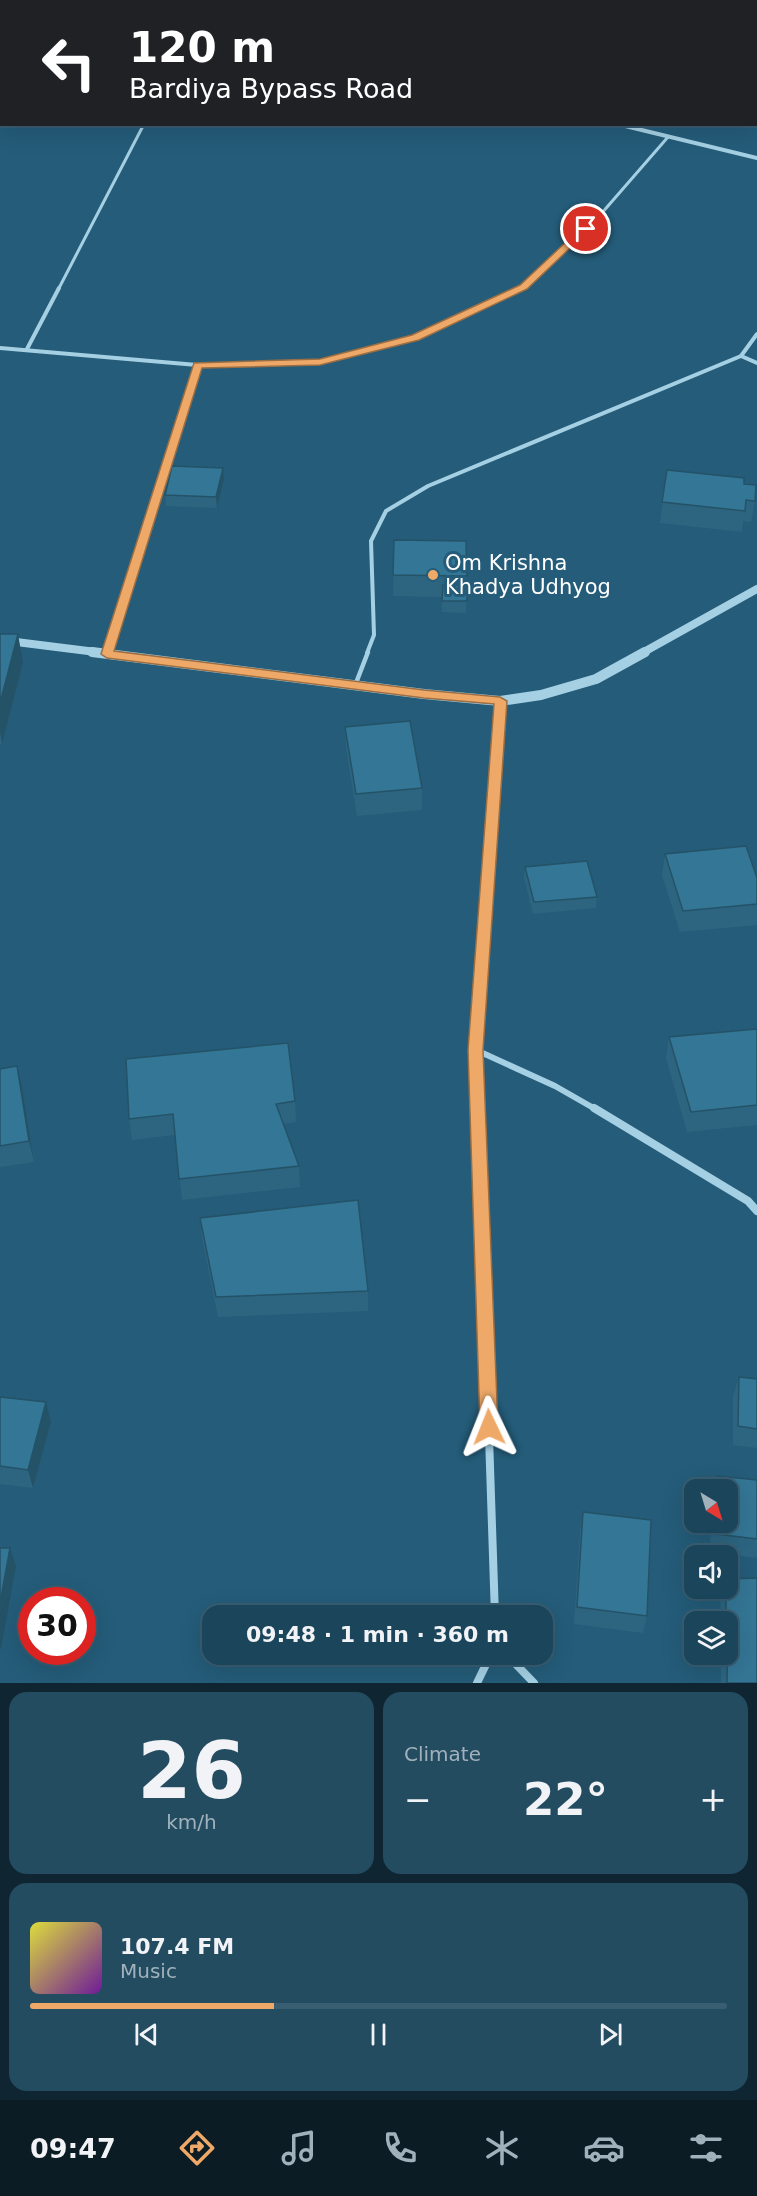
<!DOCTYPE html>
<html lang="en">
<head>
<meta charset="utf-8">
<style>
	:root { --surface:#1b455b; --page:#244c61; --text:#f1f3f6; --muted:#a0b1bb; --line:#395d71; --accent:#eea969 }
	body { margin:0; font-family:"DejaVu Sans",sans-serif; background:var(--page); color:var(--text); height:100vh; display:flex; flex-direction:column; font-size:22px; white-space:nowrap }
	* { box-sizing:border-box; margin:0 }
	p { font-size:20px; color:var(--muted) }
	.icon { flex:none; width:33px; height:33px; fill:none; stroke:currentColor; stroke-width:2; stroke-linecap:round; stroke-linejoin:round }
	.map { position:relative; height:1683px; overflow:hidden }
	.drawer { display:flex; flex-direction:column; gap:9px; padding:9px; background:#0f2632; flex:1 }
	.drawer>* { flex:none }
	.guide { position:absolute; left:0px; top:0px; width:758px; height:126px; box-shadow:0 6px 24px #0002,0 0 0 2px var(--line); background:#202124; color:#fff; overflow:hidden }
	.needle { width:39px; rotate:142deg }
	.controls { position:absolute; left:684px; top:1479px; display:grid; gap:12px }
	.controls a { display:grid; place-items:center; width:54px; height:54px; border-radius:12px; background:var(--surface); box-shadow:0 6px 24px #0002,0 0 0 2px var(--line); font-size:30px }
	.speed { position:absolute; left:18px; top:1587px; display:flex; gap:12px; font-size:30px; font-weight:700; text-align:center }
	.speed>* { display:grid; place-content:center; width:78px; height:78px; border-radius:50%; background:var(--surface); box-shadow:0 6px 24px #0002,0 0 0 2px var(--line); line-height:1 }
	.speed .limit { border:9px solid #d22; background:#fff; color:#111 }
	.pin { position:absolute; display:grid; place-items:center; width:51px; height:51px; color:#fff; margin:-26px; border:3px solid #fff; border-radius:50%; box-shadow:0 2px 6px #0007 }
	.me { position:absolute; width:66px; margin:-33px; rotate:358deg; stroke-linejoin:round; filter:drop-shadow(0 0 4px #0008) }
	.turn { display:flex; align-items:center; gap:21px; height:126px; padding:0 30px; font-size:27px }
	.turn .icon { width:78px; height:78px; stroke-width:2.5 }
	.turn b { display:block; font-size:42px; line-height:51px }
	.big { font-size:45px; font-weight:700; line-height:1.1 }
	.drawer .tile { flex:1; display:flex; flex-direction:column; justify-content:center; gap:9px; min-width:0; padding:0 21px; border-radius:18px; background:var(--page) }
	.drawer .dial { align-items:center; gap:0 }
	.dial b { font-size:78px; line-height:1 }
	.song { display:flex; align-items:center; gap:18px }
	.cover { width:72px; height:72px; border-radius:9px; background:linear-gradient(135deg,hsl(60 70% 55%),hsl(280 70% 35%)) }
	.played { height:6px; border-radius:3px; background:linear-gradient(90deg,var(--accent) 35%,var(--line) 35%) }
	.keys { display:flex; justify-content:space-around; direction:ltr }
	.heat { display:flex; justify-content:space-between; align-items:center; font-size:33px; direction:ltr }
	.drawer .tiles { flex:1; display:grid; gap:9px; grid-template-columns:1fr 1fr }
	.tile:last-child { grid-column:span 2 }
	.trip { position:absolute; left:202px; top:1605px; width:351px; height:60px; border-radius:18px; background:var(--surface); box-shadow:0 6px 24px #0002,0 0 0 2px var(--line); font-weight:700; line-height:60px; text-align:center }
	.dock { display:flex; height:96px; justify-content:space-around; align-items:center; background:#0b1c24; color:var(--muted) }
	.dock .icon { width:42px; height:42px }
	.dock .on { color:var(--accent) }
	.dock b { font-size:27px; color:var(--text) }
	.map>svg:first-child { display:block }
	.lines { fill:none; stroke-linecap:round; stroke-linejoin:round }
	.service-far2 { stroke:#a5d0e4; stroke-width:3 }
	.service-far1 { stroke:#a5d0e4; stroke-width:4 }
	.service { stroke:#a5d0e4; stroke-width:4.5 }
	.minor-far2 { stroke:#a5d0e4; stroke-width:4 }
	.minor-far1 { stroke:#a5d0e4; stroke-width:6 }
	.minor { stroke:#a5d0e4; stroke-width:8 }
	.tertiary-far1 { stroke:#a5d0e4; stroke-width:8 }
	.tertiary { stroke:#a5d0e4; stroke-width:10 }
	.wall { fill:#2d6580 }
	.shaded-wall { fill:#245368 }
	.building { fill:#347695; stroke:#245368; stroke-width:1.5 }
	.route { fill:#eea969; stroke:#9b6e44; stroke-width:1.5 }
	.poi-dot { fill:#eea969; stroke:#245c79; stroke-width:2 }
	.labels { text-anchor:middle; stroke-width:6; stroke-linejoin:round; paint-order:stroke }
	.poi-label { font-size:21px; fill:#fff; stroke:#245c79; text-anchor:start }
</style>
</head>
<body>
<div class="map">
<svg width="757" height="1683" viewBox="0 0 757 1683">
	<rect width="100%" height="100%" fill="#245c79"/>
	<g class="lines">
		<g class="service-far2">
			<polyline points="0,43 2,40"/>
			<polyline points="58,290 144,124"/>
			<polyline points="518,290 524,287 601,214 668,137"/>
		</g>
		<g class="service-far1">
			<polyline points="0,348 197,365 320,362 415,337 521,288"/>
			<polyline points="27,349 59,288"/>
			<polyline points="741,356 757,363"/>
			<polyline points="107,653 197,365"/>
			<polyline points="367,653 374,635 371,541 386,511 428,486 741,356 757,334"/>
		</g>
		<g class="service">
			<polyline points="107,654 108,652"/>
			<polyline points="356,683 368,652"/>
		</g>
		<g class="minor-far2">
			<polyline points="99,0 105,2"/>
			<polyline points="617,124 757,158"/>
		</g>
		<g class="minor-far1">
			<polyline points="476,1050 555,1086 597,1110"/>
			<polyline points="478,1110 476,1050 500,701"/>
		</g>
		<g class="minor">
			<polyline points="478,1108 495,1616"/>
			<polyline points="594,1108 748,1201 757,1211"/>
			<polyline points="506,1654 534,1683"/>
			<polyline points="477,1683 491,1654"/>
		</g>
		<g class="tertiary-far1">
			<polyline points="0,640 104,653"/>
			<polyline points="642,653 757,589"/>
		</g>
		<polyline class="tertiary" points="92,652 424,694 500,701 541,695 596,679 645,652"/>
	</g>
	<g class="wall">
		<polygon points="667,470 744,484 755,501 751,522 743,521 742,532 660,523"/>
		<polygon points="224,479 217,508 166,506 165,495"/>
		<polygon points="394,540 467,576 466,613 442,612 442,597 393,596"/>
		<polygon points="0,634 23,663 2,744 0,744"/>
		<polygon points="345,727 422,788 422,810 357,816 346,748"/>
		<polygon points="665,854 757,878 757,925 680,932 662,875"/>
		<polygon points="525,867 597,897 596,908 533,914 524,878"/>
		<polygon points="757,1029 757,1125 687,1132 666,1058 669,1037"/>
		<polygon points="0,1069 22,1087 34,1162 0,1167"/>
		<polygon points="295,1101 296,1122 283,1124 299,1166 300,1187 182,1200 175,1135 132,1140 129,1119"/>
		<polygon points="200,1218 368,1291 368,1311 218,1317 202,1238"/>
		<polygon points="739,1377 757,1379 757,1448 733,1445 733,1396"/>
		<polygon points="0,1397 51,1422 33,1488 0,1484"/>
		<polygon points="717,1476 757,1480 757,1558 710,1552 711,1522 728,1522 728,1490 713,1490"/>
		<polygon points="583,1512 647,1616 643,1633 574,1624 580,1530"/>
		<polygon points="723,1588 728,1588 757,1683 721,1683 721,1654 728,1654 728,1622 721,1622 720,1597"/>
	</g>
	<g class="shaded-wall">
		<polygon points="223,468 224,479 217,508 216,497"/>
		<polygon points="18,634 23,663 2,744 0,732 0,703"/>
		<polygon points="17,1066 22,1087 34,1162 29,1141"/>
		<polygon points="46,1402 51,1422 33,1488 28,1470"/>
		<polygon points="10,1548 16,1566 1,1649 0,1647 0,1603"/>
	</g>
	<g class="building">
		<polygon points="172,466 223,468 216,497 165,495"/>
		<polygon points="667,470 744,478 744,484 756,485 755,501 746,500 745,511 662,502"/>
		<polygon points="394,540 466,541 467,576 393,575"/>
		<polygon points="443,585 467,585 467,601 442,601"/>
		<polygon points="0,634 18,634 0,703"/>
		<polygon points="410,721 422,788 356,794 345,727"/>
		<polygon points="746,846 757,878 757,904 683,911 665,854"/>
		<polygon points="587,861 597,897 534,902 525,867"/>
		<polygon points="757,1029 757,1105 691,1112 669,1037"/>
		<polygon points="288,1043 295,1101 276,1104 299,1166 179,1179 173,1114 129,1119 126,1059"/>
		<polygon points="17,1066 29,1141 0,1146 0,1069"/>
		<polygon points="358,1200 368,1291 216,1297 200,1218"/>
		<polygon points="739,1377 757,1379 757,1429 738,1426"/>
		<polygon points="0,1397 46,1402 28,1470 0,1466"/>
		<polygon points="717,1476 757,1480 757,1539 716,1534 716,1522 728,1522 728,1490 717,1490"/>
		<polygon points="583,1512 651,1520 647,1616 577,1607"/>
		<polygon points="0,1548 10,1548 0,1603"/>
		<polygon points="757,1578 757,1683 727,1683 728,1622 726,1622 726,1588 728,1588 728,1579"/>
	</g>
	<polygon class="route" points="582,227 590,229 527,289 419,340 320,365 202,368 114,651 424,690 500,697 507,701 483,1050 498,1427 495,1433 489,1435 483,1433 480,1427 468,1050 494,704 424,698 107,658 101,654 194,363 320,359 412,335 520,285"/>
	<circle class="poi-dot" cx="433" cy="575" r="6"/>
	<g class="labels">
		<g class="poi-label">
			<text x="445" y="570">Om Krishna<tspan x="445" dy="24">Khadya Udhyog</tspan></text>
		</g>
	</g>
</svg>
<div class="controls">
<a><svg class="needle" viewBox="-14 -14 28 28"><path d="M0-13l5 13h-10z" fill="#e53935"/><path d="M0 13l5-13h-10z" fill="#a0b1bb"/></svg></a>
<a><svg class="icon" aria-label="sound" viewBox="0 0 24 24"><path d="M4 9h4l5-4v14l-5-4H4zM17 9q2 3 0 6"/></svg></a>
<a><svg class="icon" aria-label="layers" viewBox="0 0 24 24"><path d="M12 4l9 5-9 5-9-5zM3 14l9 5 9-5"/></svg></a>
</div>
<div class="speed"><div class="limit">30</div></div>
<div class="pin" style="left:586px;top:229px;background:#d93025"><svg class="icon" aria-label="arrive" viewBox="0 0 24 24"><path d="M6 21V4h12l-3 4 3 4H6"/></svg></div>
<svg class="me" style="left:489px;top:1427px" viewBox="-20 -20 40 40"><path d="M0-17L14 15 0 8-14 15z" fill="#eea969" stroke="#fff" stroke-width="4"/></svg>
<div class="trip">09:48 · 1 min · 360 m</div>
<div class="guide">
<div class="turn"><svg class="icon" aria-label="left" viewBox="0 0 24 24"><path d="M17 20v-9H6M10 6l-5 5 5 5"/></svg><div><b>120 m</b>Bardiya Bypass Road</div></div>
</div>
</div>
<section class="drawer">
<div class="tiles">
<div class="tile dial"><b>26</b><p>km/h</p></div>
<div class="tile"><p>Climate</p>
<div class="heat"><a>−</a><b class="big">22°</b><a>+</a></div>
</div>
<div class="tile">
<div class="song"><i class="cover"></i><div><b>107.4 FM</b><p>Music</p></div></div>
<div class="played"></div>
<div class="keys"><svg class="icon" aria-label="previous" viewBox="0 0 24 24"><path d="M18 5L8 12l10 7zM5 5v14"/></svg><svg class="icon" aria-label="pause" viewBox="0 0 24 24"><path d="M8 5v14M16 5v14"/></svg><svg class="icon" aria-label="next" viewBox="0 0 24 24"><path d="M6 5l10 7-10 7zM19 5v14"/></svg></div>
</div>
</div>
</section>
<nav class="dock">
<b>09:47</b>
<svg class="icon on" aria-label="directions" viewBox="0 0 24 24"><path d="M12 3l9 9-9 9-9-9zM9 14v-3h6M13 9l2 2-2 2"/></svg>
<svg class="icon" aria-label="music" viewBox="0 0 24 24"><path d="M9 18V5l10-2v13"/><circle cx="6" cy="18" r="3"/><circle cx="16" cy="16" r="3"/></svg>
<svg class="icon" aria-label="phone" viewBox="0 0 24 24"><path d="M5 4h4l2 5-3 2q2 4 5 5l2-3 5 2v4C11 20 4 13 5 4z"/></svg>
<svg class="icon" aria-label="climate" viewBox="0 0 24 24"><path d="M12 3v18M4 7l16 10M4 17L20 7"/></svg>
<svg class="icon" aria-label="car" viewBox="0 0 24 24"><path d="M5 17H2v-5l4-1 3-4h7l3 4 3 1v5h-3M9 17h6M6 11h13"/><circle cx="7" cy="17" r="2"/><circle cx="17" cy="17" r="2"/></svg>
<svg class="icon" aria-label="filters" viewBox="0 0 24 24"><path d="M4 7h16M4 17h16"/><circle cx="9" cy="7" r="2"/><circle cx="15" cy="17" r="2"/></svg>
</nav>
</body>
</html>
